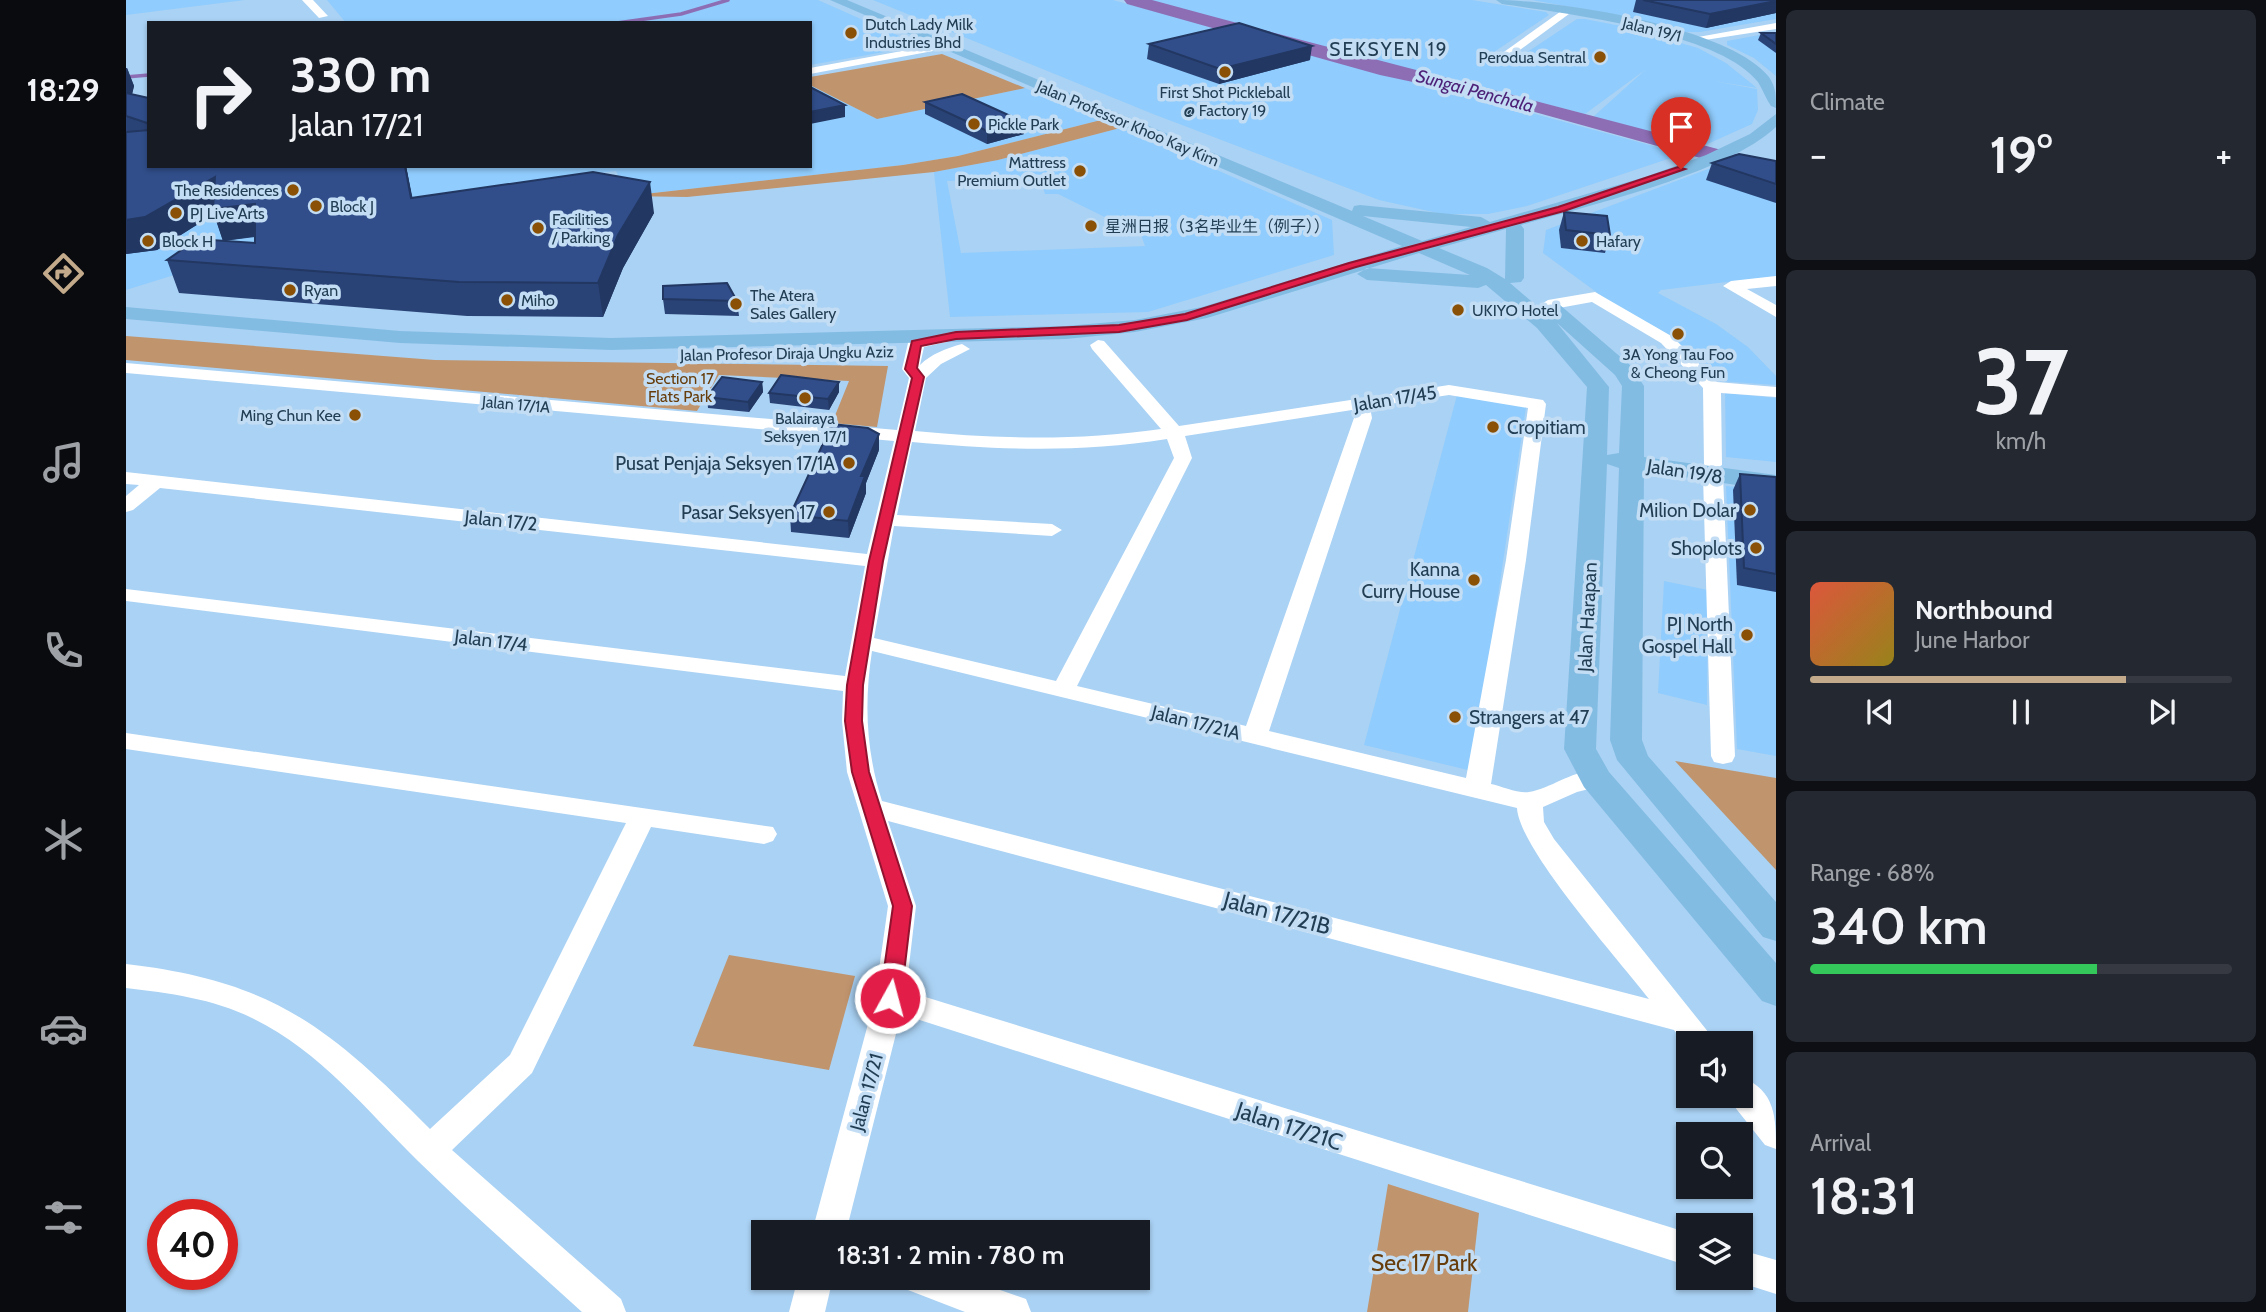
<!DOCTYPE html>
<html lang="en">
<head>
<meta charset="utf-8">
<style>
	:root { --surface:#171b24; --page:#242831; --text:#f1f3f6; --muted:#9ea1a6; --line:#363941; --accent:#c2aa8a }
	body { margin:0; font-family:Cabin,"Noto Sans SC",sans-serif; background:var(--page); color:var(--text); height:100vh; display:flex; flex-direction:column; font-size:26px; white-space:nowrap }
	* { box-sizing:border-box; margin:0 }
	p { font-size:23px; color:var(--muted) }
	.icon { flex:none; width:38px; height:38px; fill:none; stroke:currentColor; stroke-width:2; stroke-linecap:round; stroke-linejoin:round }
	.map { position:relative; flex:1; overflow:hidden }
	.side { display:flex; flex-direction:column; gap:10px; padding:10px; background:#0d0f14; width:490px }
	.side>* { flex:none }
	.guide { position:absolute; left:21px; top:21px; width:665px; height:147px; border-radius:0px; box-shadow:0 2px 5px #0004; background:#171b24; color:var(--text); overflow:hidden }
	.buttons { position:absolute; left:1550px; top:1031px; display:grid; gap:14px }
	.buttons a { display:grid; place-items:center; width:77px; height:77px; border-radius:0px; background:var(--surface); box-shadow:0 2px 5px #0004; font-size:35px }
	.speed { position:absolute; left:21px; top:1199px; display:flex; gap:14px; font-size:35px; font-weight:700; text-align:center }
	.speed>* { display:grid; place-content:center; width:91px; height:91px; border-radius:50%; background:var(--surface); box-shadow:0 2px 5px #0004; line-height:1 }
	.speed .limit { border:10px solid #d22; background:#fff; color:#111 }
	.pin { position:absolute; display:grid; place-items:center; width:60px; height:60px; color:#fff; margin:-72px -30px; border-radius:50% 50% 50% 0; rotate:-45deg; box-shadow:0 0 7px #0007 }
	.pin .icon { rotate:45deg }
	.me { position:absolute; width:77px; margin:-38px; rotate:7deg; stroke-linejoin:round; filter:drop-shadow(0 0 5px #0008) }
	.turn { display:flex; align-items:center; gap:24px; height:147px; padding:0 28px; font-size:32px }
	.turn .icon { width:91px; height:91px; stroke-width:2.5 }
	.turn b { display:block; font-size:49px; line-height:60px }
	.big { font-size:52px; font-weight:600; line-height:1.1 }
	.side .card { flex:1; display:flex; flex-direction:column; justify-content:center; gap:10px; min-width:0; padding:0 24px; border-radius:10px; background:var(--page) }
	.side .dial { align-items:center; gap:0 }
	.dial b { font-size:91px; line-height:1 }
	.song { display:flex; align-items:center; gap:21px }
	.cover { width:84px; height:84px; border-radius:10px; background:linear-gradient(135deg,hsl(10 70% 55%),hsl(50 70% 35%)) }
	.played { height:7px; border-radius:4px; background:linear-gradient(90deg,var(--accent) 75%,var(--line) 75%) }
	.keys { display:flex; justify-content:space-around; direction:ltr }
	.heat { display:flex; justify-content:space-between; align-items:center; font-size:38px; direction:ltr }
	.charge { height:10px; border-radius:5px; background:linear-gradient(90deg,#34c759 68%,var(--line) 0) }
	.trip { position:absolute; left:625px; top:1220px; width:399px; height:70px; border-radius:0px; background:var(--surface); box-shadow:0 2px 5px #0004; font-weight:600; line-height:70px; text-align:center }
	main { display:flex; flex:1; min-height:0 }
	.menu { display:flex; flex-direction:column; width:126px; justify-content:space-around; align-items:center; background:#090b0e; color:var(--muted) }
	.menu .icon { width:49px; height:49px }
	.menu .on { color:var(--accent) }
	.menu b { font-size:32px; color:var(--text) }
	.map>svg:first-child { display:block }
	.built { fill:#90ccfd; fill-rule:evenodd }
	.green { fill:#c0946d }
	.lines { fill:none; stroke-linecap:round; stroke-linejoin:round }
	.stream { stroke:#8d6db4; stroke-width:3.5 }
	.river { fill:#8d6db4; fill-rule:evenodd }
	.minor { fill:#fff; fill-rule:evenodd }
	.major { fill:#83bce3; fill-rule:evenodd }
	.wall { fill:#2a4377 }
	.shaded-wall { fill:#223761 }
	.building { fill:#314e8a; stroke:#223761; stroke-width:2 }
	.route { fill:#e11d48; stroke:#92132f; stroke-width:2 }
	.poi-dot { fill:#895006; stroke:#c3ddf4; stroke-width:2.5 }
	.labels { text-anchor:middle; stroke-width:7; stroke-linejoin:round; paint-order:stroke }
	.far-poi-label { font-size:16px; fill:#213e54; stroke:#c3ddf4; text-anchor:start }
	.far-street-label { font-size:16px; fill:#213e54; stroke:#c3ddf4 }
	.far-park-label { font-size:16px; fill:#673d0b; stroke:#c3ddf4 }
	.far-water-label { font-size:18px; font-style:italic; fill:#4d2177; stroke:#c3ddf4 }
	.far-quarter-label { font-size:19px; letter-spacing:2px; fill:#213e54; stroke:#c3ddf4 }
	.street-label { font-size:19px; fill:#213e54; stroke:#c3ddf4 }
	.poi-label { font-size:19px; fill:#213e54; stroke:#c3ddf4; text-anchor:end }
	.near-street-label { font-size:23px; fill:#213e54; stroke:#c3ddf4 }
	.near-park-label { font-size:23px; fill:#673d0b; stroke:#c3ddf4 }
</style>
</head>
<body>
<main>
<nav class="menu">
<b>18:29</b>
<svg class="icon on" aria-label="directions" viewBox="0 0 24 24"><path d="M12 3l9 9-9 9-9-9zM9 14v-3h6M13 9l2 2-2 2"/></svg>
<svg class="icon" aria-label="music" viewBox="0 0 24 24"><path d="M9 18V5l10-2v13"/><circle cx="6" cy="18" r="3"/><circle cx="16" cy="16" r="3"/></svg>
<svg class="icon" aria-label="phone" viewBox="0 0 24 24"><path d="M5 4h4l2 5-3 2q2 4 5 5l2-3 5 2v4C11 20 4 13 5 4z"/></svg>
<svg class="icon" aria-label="climate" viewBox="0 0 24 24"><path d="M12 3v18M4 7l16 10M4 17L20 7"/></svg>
<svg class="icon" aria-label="car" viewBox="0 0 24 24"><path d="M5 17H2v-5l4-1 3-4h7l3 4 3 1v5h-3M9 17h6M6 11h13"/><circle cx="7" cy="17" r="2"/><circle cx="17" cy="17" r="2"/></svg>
<svg class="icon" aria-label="filters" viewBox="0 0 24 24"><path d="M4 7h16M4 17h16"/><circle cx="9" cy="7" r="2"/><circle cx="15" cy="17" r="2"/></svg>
</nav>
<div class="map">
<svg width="1650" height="1312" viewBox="0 0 1650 1312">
	<rect width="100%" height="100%" fill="#aad2f4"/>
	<g class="built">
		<polygon points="0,0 119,0 0,15"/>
		<polygon points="201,0 692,0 789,43 787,47 684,65 684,23 220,23"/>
		<polygon points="747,0 987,0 1557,154 1401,206 1362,214 1316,214 1253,200 1027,114"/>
		<polygon points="1013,0 1346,0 1420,12 1423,15 1362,56 1388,61 1451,19 1459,19 1495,26 1572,48 1600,63 1631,88 1587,81 1631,89 1632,110 1626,124 1577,146 1467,117 1519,70 1459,114"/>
		<polygon points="1406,0 1650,0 1650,19 1574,32 1556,32 1478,13"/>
		<polygon points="1650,32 1650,76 1628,58 1601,45 1601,41"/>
		<polygon points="684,85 751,119 899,88 975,120 832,156 777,165 501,196 490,171 438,177 58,272 0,290 0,155 23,166 684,166"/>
		<path d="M994,128L1206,220L1208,255L1022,312L824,317L808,172L872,160ZM897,178L905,188H917L919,194H932L1015,235L1019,246L835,253L821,181Z"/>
		<polygon points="1598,163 1650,177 1650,276 1535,290 1532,293 1590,324 1622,347 1650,376 1650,385 1592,381 1533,329 1488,305 1417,253 1420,230"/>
		<polygon points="1599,393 1650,398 1650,462 1600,457"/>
		<polygon points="1331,395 1400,407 1346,771 1238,745"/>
		<polygon points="1600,486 1650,491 1650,756 1611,749"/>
		<polygon points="1538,581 1582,590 1581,705 1532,693"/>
	</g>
	<g class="green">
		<polygon points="816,54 899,88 751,119 684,85 684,77"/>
		<polygon points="975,120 994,128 872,160 808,172 561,197 501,196 777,165 832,156"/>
		<polygon points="0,336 309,360 762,366 751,427 706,423 723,381 593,375 571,411 0,360"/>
		<polygon points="1549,761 1650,778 1650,870"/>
		<polygon points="603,955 729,976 703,1070 567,1046"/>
		<polygon points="1262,1184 1353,1213 1342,1312 1241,1312"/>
	</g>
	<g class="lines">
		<g class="stream">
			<polyline points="491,23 555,14 602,0"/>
			<polyline points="0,77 23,75"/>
		</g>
		<path class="river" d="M998,0H1026C1234,57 1442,108 1650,165V179L1348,95L1254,75L1001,4Z"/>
		<g class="minor">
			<polygon points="176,0 187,0 202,16 193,18"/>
			<polygon points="1438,9 1447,11 1376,63 1368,63 1368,59"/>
			<polygon points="1650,23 1650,29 1566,42 1561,39"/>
			<polygon points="819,43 824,46 823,48 684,74 684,68"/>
			<polygon points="1650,276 1650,286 1621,289 1650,305 1650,317 1597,286 1605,281"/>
			<polygon points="1469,292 1547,337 1591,382 1650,387 1650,397 1595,393 1596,465 1588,470 1597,476 1609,756 1606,762 1597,764 1588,762 1585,756 1577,476 1586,470 1578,465 1577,388 1535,343 1466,302 1422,310 1414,305 1422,300"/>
			<path d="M823,332L831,337L829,340L798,347L794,365C805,354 821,348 836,344L844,349L815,364L800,378L789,431C872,439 952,441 1035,429L966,349L964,345L972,340L978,341L1053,426L1323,385L1417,400L1420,404L1400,560L1365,784C1375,786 1393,794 1403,792C1429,788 1451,765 1479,773L1483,779L1479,785L1451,792L1417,807L1418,822L1428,839L1591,1043H1563V1049L1548,1030L762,821L790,906L780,991L1563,1233V1266L775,1014L720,1232H686L749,998L762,906L721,772L716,721L717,691L0,601V589L719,676L739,566L34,488L7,510L0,512V496L13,485L0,484V472L741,554L768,441L0,373V363L771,430L783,378L776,369L782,343L784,339ZM1323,395L1402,408L1380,560L1340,778L1143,731L1246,418L1244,407ZM1226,410L1228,418L1120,726L951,686L1066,458L1059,436ZM1041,439L1048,458L930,681L748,638L768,526L926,536L936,530L926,524L771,515L786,442C876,450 952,453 1041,439ZM746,651L1391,808C1393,849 1494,961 1523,999L756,801C740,751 738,703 746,651Z"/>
			<path d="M0,733L647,827L651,834L647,841L638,844L525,827L406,1073L326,1150L495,1299L500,1312H456C401,1262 345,1213 292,1161C240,1110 195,1052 128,1019C89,999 43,993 0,988V964C147,981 203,1027 304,1129L384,1055L500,823L0,749Z"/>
			<path d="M1615,1077C1650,1090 1650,1119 1650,1149L1639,1145L1604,1101L1601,1096H1615Z"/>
			<polygon points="1615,1250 1650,1260 1650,1294 1603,1279 1615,1278"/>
			<polygon points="672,1278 707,1278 699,1312 663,1312"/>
			<polygon points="776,1278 840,1278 900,1299 905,1312 839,1312 782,1290"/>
		</g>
		<g class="major">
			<path d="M704,0H721L1226,211L1228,206L1234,205L1355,217L1364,222L1519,177L1580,155L1624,134L1650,114V127C1600,174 1464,205 1395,225L1398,229V278L1395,282L1384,283L1418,312L1420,305H1434L1505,366L1518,386V457L1650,475V491L1518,471L1516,740L1522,756L1650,902V941L1637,937L1491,760L1484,740L1493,468L1481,464L1470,749L1483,772L1650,963V1006L1636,1001L1458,787L1438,749L1461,387L1411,328L1360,285L1352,288L1241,280L1231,274L1241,268L1344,275L1293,253L1081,318L1009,332L940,339L485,350L274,343L0,319V307L274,331L485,338L940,326L1009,320L1076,307L1276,246ZM1237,216L1345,227L1296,241ZM1380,229L1379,279L1361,268L1313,248ZM1431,323L1489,375L1496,386L1493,453L1481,455L1483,387Z"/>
			<path d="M1370,0C1432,0 1604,27 1643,77C1650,87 1650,96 1650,108L1645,106C1640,99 1637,90 1632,82C1594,32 1437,13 1376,4Z"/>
		</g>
	</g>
	<g class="wall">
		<polygon points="1510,0 1650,0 1650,13 1580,28 1507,12"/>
		<polygon points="1635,33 1650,33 1650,53 1632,40"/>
		<polygon points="1023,44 1184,60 1093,84 1021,59"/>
		<polygon points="0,68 1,68 8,86 6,94 23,98 23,166 280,166 286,198 528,213 497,268 477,317 341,316 53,293 41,260 129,243 129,237 97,241 88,214 31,250 0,254"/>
		<polygon points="799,102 898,134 861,144 799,114"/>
		<polygon points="1650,161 1650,203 1580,180 1586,163"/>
		<polygon points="1438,212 1484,235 1479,253 1435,248 1433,230"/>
		<polygon points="537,299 611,301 613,316 539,314"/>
		<polygon points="636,382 637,392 623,412 582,408 581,397"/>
		<polygon points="713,392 703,410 644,403 643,393"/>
		<polygon points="753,450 740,483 740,493 723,538 665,532 664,515"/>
		<polygon points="1614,474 1650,477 1650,592 1611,585 1607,490"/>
	</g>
	<g class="shaded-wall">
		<polygon points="1650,1 1650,13 1580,28 1584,14"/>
		<polygon points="1186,46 1184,60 1093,84 1094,69"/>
		<polygon points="1,68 8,86 2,111 0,107 0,73"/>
		<polygon points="719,105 719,117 684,124 684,112"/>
		<polygon points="898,122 898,134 861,144 861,131"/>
		<polygon points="279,166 280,166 293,230 285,198"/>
		<polygon points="89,177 129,204 139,235 97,241 88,214 31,250 0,254 0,220"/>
		<polygon points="524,182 528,213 497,268 477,317 472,283 492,235"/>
		<polygon points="636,382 637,392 623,412 622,402"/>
		<polygon points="713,382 713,392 703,410 702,399"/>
		<polygon points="753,434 753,450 740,483 740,493 723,538 722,521 735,476"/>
	</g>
	<g class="building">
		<polygon points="1517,0 1650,0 1650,1 1584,14"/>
		<polygon points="1113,23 1186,46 1094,69 1023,44"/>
		<polygon points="1635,33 1650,33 1650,44"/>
		<polygon points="684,87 719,105 684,112"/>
		<polygon points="0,93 23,98 23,121 21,123 0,116"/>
		<polygon points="836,94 898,122 861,131 799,102"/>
		<polygon points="23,130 23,166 279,166 285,198 467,172 524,182 492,235 472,283 333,282 41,260 71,239 129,243 129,204 87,209 89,177 19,217 0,220 0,132"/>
		<polygon points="1613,154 1650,161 1650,184 1586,163"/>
		<polygon points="1438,212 1481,216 1484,235 1440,230"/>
		<polygon points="601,283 611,301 537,299 537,286"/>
		<polygon points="655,375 713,382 702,399 643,393"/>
		<polygon points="596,377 636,382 622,402 581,397"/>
		<polygon points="706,424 742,428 753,434 735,476 739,476 722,521 664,515"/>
		<polygon points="1614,474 1650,477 1650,574 1618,568"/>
	</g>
	<polygon class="route" points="1552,167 1559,169 1438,211 1230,267 1061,320 993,332 830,339 795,346 791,368 798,377 757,561 737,685 736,721 743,772 786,906 775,998 772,1004 764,1007 757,1004 754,998 767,906 726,772 719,721 721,685 743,561 786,378 779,369 786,341 830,332 993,325 1059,314 1223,263 1432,207"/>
	<g class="poi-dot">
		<circle cx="725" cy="33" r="7"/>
		<circle cx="1474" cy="57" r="7"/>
		<circle cx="1099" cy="72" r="7"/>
		<circle cx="848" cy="124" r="7"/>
		<circle cx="954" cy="171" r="7"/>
		<circle cx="167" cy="190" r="7"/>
		<circle cx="190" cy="206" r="7"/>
		<circle cx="50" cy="213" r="7"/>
		<circle cx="965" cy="226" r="7"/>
		<circle cx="412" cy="228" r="7"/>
		<circle cx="22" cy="241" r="7"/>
		<circle cx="1456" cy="241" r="7"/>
		<circle cx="164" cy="290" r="7"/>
		<circle cx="381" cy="300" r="7"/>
		<circle cx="610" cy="304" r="7"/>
		<circle cx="1332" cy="310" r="7"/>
		<circle cx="1552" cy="334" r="7"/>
		<circle cx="679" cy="398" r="7"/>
		<circle cx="229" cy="415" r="7"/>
		<circle cx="1367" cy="427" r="7"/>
		<circle cx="723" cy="463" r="7"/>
		<circle cx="1624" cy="510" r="7"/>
		<circle cx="703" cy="512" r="7"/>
		<circle cx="1630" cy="548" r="7"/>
		<circle cx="1348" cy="580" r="7"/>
		<circle cx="1621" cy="635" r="7"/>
		<circle cx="1329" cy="717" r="7"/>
	</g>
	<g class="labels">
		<g class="far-poi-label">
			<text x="739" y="30">Dutch Lady Milk<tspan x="739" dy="18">Industries Bhd</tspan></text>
			<text x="1460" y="63" text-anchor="end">Perodua Sentral</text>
			<text x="1099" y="98" text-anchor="middle">First Shot Pickleball<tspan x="1099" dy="18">@ Factory 19</tspan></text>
			<text x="862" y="130">Pickle Park</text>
			<text x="940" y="168" text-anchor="end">Mattress<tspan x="940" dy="18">Premium Outlet</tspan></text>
			<text x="153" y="196" text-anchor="end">The Residences</text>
			<text x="204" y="212">Block J</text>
			<text x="64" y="219">PJ Live Arts</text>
			<text x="426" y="225">Facilities<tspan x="426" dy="18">/ Parking</tspan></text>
			<text x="979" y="232">星洲日报（3名毕业生（例子））</text>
			<text x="36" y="247">Block H</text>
			<text x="1470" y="247">Hafary</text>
			<text x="178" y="296">Ryan</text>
			<text x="624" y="301">The Atera<tspan x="624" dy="18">Sales Gallery</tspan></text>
			<text x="395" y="306">Miho</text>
			<text x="1346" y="316">UKIYO Hotel</text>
			<text x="1552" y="360" text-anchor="middle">3A Yong Tau Foo<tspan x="1552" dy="18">&amp; Cheong Fun</tspan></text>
			<text x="215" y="421" text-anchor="end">Ming Chun Kee</text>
			<text x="679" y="424" text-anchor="middle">Balairaya<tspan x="679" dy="18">Seksyen 17/1</tspan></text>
		</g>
		<g class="far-street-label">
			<text transform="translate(1526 29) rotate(14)" y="6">Jalan 19/1</text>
			<text transform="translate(1002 123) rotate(23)" y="6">Jalan Professor Khoo Kay Kim</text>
			<text transform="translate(661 353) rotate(-1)" y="6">Jalan Profesor Diraja Ungku Aziz</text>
			<text transform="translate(390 404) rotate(5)" y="6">Jalan 17/1A</text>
		</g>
		<g class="far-park-label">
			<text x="554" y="384">Section 17<tspan x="554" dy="18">Flats Park</tspan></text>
		</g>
		<g class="far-water-label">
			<text transform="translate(1349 91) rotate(15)" y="6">Sungai Penchala</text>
		</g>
		<g class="far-quarter-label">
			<text x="1263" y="56">SEKSYEN 19</text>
		</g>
		<g class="street-label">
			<text transform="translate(1269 398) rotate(-9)" y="7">Jalan 17/45</text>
			<text transform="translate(1559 471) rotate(9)" y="7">Jalan 19/8</text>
			<text transform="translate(375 520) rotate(6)" y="7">Jalan 17/2</text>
			<text transform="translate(1461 617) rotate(-87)" y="7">Jalan Harapan</text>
			<text transform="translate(365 640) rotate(7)" y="7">Jalan 17/4</text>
			<text transform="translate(1070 722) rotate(14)" y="7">Jalan 17/21A</text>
			<text transform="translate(740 1092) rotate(-75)" y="7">Jalan 17/21</text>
		</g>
		<g class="poi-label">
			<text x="1381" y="434" text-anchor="start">Cropitiam</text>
			<text x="709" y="470">Pusat Penjaja Seksyen 17/1A</text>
			<text x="1610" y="517">Milion Dolar</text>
			<text x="689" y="519">Pasar Seksyen 17</text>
			<text x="1616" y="555">Shoplots</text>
			<text x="1334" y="576">Kanna<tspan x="1334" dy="22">Curry House</tspan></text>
			<text x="1607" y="631">PJ North<tspan x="1607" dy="22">Gospel Hall</tspan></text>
			<text x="1343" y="724" text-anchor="start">Strangers at 47</text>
		</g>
		<g class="near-street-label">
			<text transform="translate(1151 913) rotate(15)" y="8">Jalan 17/21B</text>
			<text transform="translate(1163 1126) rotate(18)" y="8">Jalan 17/21C</text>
		</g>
		<g class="near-park-label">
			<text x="1298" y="1271">Sec 17 Park</text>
		</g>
	</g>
</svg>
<div class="buttons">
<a><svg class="icon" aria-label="sound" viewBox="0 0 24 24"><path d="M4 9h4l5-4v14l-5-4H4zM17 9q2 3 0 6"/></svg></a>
<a><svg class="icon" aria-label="search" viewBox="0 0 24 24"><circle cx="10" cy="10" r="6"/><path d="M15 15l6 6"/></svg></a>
<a><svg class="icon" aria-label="layers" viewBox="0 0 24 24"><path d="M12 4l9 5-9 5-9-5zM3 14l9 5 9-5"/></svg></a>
</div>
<div class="speed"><div class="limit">40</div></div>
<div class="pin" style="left:1555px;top:169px;background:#d93025"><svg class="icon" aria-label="arrive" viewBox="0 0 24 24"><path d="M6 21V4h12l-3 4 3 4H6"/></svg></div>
<svg class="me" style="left:764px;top:998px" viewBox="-20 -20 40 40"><circle r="17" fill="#e11d48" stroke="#fff" stroke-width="3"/><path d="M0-11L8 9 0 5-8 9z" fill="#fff"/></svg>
<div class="trip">18:31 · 2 min · 780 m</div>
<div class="guide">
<div class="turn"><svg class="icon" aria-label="right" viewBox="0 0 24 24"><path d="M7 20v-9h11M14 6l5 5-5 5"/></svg><div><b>330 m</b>Jalan 17/21</div></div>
</div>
</div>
<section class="side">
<div class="card"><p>Climate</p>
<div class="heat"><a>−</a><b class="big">19°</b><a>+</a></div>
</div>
<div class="card dial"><b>37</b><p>km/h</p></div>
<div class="card">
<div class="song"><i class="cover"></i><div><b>Northbound</b><p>June Harbor</p></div></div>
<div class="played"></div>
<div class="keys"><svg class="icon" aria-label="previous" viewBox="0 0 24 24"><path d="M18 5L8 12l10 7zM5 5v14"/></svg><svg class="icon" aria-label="pause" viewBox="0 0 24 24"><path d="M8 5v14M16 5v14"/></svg><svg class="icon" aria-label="next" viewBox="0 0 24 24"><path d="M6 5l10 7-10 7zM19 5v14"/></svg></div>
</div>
<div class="card"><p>Range · 68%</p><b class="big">340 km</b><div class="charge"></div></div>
<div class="card"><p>Arrival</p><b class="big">18:31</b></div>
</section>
</main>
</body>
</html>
